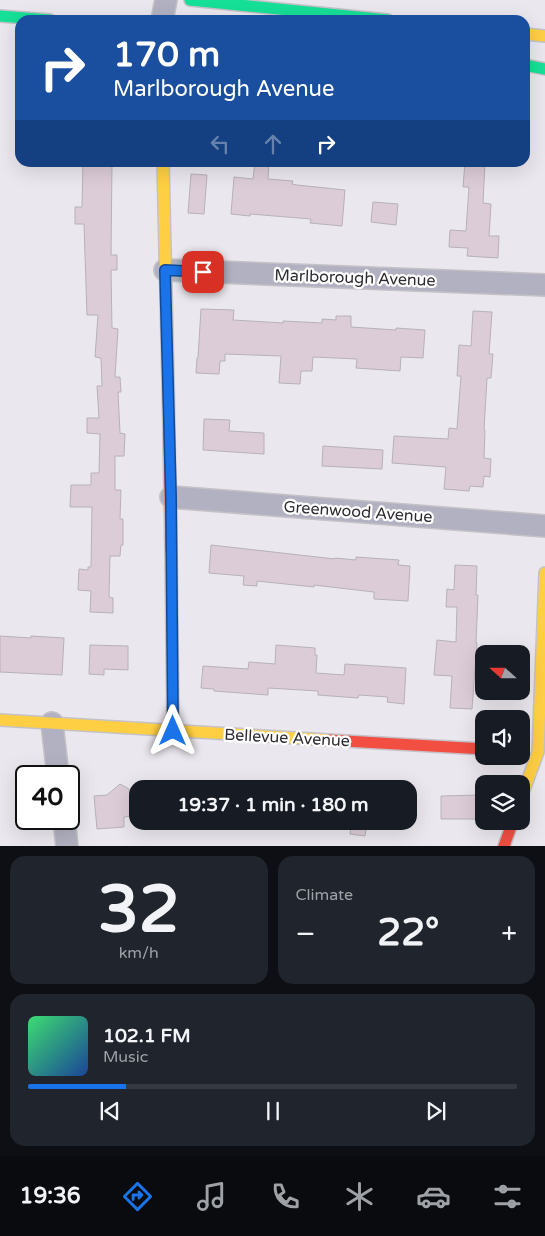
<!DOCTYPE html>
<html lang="en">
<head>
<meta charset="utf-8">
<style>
	:root { --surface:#171b24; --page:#20242c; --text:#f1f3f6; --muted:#9ea1a6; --line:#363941; --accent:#1a73e8 }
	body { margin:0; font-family:"Varela Round",sans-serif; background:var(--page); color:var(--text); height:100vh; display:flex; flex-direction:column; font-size:19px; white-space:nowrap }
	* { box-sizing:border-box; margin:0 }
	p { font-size:16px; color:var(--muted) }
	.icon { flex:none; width:28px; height:28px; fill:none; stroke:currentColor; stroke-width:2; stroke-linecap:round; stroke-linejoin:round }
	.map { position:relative; height:846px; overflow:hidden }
	.side { display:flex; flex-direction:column; gap:10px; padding:10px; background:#0d0f14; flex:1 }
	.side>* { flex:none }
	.banner { position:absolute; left:15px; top:15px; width:515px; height:152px; border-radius:15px; box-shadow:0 5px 20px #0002; background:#1a4fa0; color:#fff; overflow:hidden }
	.needle { width:32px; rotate:291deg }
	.tools { position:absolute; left:475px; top:645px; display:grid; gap:10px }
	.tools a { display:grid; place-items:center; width:55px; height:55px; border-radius:10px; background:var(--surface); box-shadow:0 5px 20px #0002; font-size:25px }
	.speed { position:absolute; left:15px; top:765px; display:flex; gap:10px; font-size:25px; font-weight:700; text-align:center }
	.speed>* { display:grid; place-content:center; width:65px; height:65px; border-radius:50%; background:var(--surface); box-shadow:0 5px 20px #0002; line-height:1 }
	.speed .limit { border:2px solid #111; border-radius:8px; background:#fff; color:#111 }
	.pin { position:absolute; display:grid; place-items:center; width:42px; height:42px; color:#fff; margin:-21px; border-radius:10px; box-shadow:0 2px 8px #0006 }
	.me { position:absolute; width:55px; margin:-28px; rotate:0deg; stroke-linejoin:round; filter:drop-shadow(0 0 4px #0008) }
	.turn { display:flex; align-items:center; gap:18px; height:105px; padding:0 15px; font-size:22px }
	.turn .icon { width:65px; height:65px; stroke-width:2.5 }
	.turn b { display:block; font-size:35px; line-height:42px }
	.lanes { display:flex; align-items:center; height:48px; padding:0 15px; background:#0003; justify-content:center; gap:25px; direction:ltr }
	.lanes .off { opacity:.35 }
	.big { font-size:38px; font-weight:700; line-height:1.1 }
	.side .tile { flex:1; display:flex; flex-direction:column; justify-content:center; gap:8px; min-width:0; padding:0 18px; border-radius:15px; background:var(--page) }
	.side .dial { align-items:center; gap:0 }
	.dial b { font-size:65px; line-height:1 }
	.song { display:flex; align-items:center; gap:15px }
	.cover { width:60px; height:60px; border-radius:8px; background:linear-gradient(135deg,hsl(140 70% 55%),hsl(220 70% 35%)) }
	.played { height:5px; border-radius:2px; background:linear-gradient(90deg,var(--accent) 20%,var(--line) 20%) }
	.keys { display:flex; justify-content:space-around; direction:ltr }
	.heat { display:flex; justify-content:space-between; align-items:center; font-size:28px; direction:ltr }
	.side .tiles { flex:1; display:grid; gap:10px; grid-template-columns:1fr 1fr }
	.tile:last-child { grid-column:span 2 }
	.trip { position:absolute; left:129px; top:780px; width:288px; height:50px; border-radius:15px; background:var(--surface); box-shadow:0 5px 20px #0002; font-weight:700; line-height:50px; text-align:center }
	.tab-bar { display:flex; height:80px; justify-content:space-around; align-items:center; background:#090b0e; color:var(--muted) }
	.tab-bar .icon { width:35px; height:35px }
	.tab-bar .on { color:var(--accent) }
	.tab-bar b { font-size:22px; color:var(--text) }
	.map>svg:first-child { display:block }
	.building { fill:#dcccd8; stroke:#b7b2b7 }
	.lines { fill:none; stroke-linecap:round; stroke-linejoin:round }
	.street-casing { stroke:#c5c2c7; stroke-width:24 }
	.fast-casing { stroke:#c5c2c7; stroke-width:14 }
	.slow-casing { stroke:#c5c2c7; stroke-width:14 }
	.jam-casing { stroke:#c5c2c7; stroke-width:14 }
	.street { stroke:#b1b1c1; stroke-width:21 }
	.fast { stroke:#16e098; stroke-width:11 }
	.slow { stroke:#ffcf43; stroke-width:11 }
	.jam { stroke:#f24e42; stroke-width:11 }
	.route-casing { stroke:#114b97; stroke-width:12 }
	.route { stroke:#1a73e8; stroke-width:9 }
	.labels { text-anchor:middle; stroke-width:4.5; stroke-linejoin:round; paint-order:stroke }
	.street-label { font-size:16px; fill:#2f2c31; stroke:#fff }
</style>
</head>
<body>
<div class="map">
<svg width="545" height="846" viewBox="0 0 545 846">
	<rect width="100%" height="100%" fill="#ebe7ee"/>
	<g class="building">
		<polygon points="83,162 112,162 111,255 117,255 117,270 111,270 112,328 118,329 115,377 120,377 121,392 118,392 120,433 125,434 124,456 115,456 115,490 121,490 120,519 123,519 123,545 121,545 120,556 110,556 109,597 113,598 113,613 90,612 91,591 78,590 79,569 88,570 88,567 91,567 92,507 70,507 71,485 91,485 91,473 99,473 100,434 87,433 87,418 99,418 97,386 102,386 101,358 95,357 98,315 87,315 84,224 75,224 75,207 82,207"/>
		<polygon points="255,162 269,162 268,179 293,181 292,184 297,185 345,190 342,226 310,223 311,219 250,214 250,216 231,214 234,177 253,179"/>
		<polygon points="465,162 485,162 483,203 491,204 489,236 499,236 498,258 467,256 468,248 449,247 450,230 466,231 469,187 463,187"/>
		<polygon points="191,174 207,175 204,214 188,213"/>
		<polygon points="373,202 398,204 396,225 371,222"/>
		<polygon points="201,309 234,310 233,320 283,323 283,321 322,323 322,319 336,320 336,316 351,316 351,327 396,330 396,328 425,330 423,358 401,357 400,371 356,368 357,359 313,357 312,371 301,371 300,384 279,383 281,356 225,354 225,361 220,361 219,374 196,373 197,358 198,358"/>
		<polygon points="473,311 492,312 489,354 493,354 491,378 487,378 484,430 485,430 484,458 491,459 490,477 484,476 483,487 470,486 469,491 444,489 446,467 392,463 394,436 448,439 449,428 457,429 461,376 457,376 459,345 471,346"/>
		<polygon points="204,419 230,420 229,431 264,433 264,454 203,450"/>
		<polygon points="323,446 383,450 382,469 322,466"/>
		<polygon points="211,545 335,559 335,558 356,560 356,557 399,560 398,565 410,566 408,601 374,599 374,592 314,585 314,587 257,581 257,586 243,585 244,576 209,573"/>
		<polygon points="455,565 477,566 476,595 478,595 476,643 477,643 472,709 450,708 452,676 434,675 437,640 456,642 457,607 446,607 447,589 454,590"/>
		<polygon points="0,636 31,638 31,636 64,638 62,675 0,672"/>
		<polygon points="90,645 128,646 128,670 104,669 104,675 89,674"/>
		<polygon points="276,645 315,648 315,655 317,655 316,673 344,675 345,664 406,668 404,704 387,702 388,697 359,695 358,698 318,695 318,691 268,688 268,695 214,691 214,689 201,688 203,666 248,669 249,662 275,664"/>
		<polygon points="120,784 129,789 132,816 124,817 124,827 97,829 94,796 107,795"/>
		<polygon points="479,795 479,819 441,819 441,796"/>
		<polygon points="352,821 367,821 365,836 350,834"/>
	</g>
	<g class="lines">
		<defs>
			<g id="street">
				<polyline points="162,20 166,0"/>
				<polyline points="165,270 545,285"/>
				<polyline points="171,497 545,526"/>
				<polyline points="52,723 58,776"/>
				<polyline points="64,819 67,846"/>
			</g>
			<g id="fast">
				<polyline points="190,0 388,20"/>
				<polyline points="0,16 50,20"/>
				<polyline points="525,65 545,69"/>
			</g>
			<g id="slow">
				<polyline points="525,34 545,36"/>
				<polyline points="163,162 168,380"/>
				<polyline points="171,551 173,731"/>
				<polyline points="0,720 328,740"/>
				<polyline points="521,798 538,752 545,573"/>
			</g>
			<g id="jam">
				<polyline points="168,380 171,551"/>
				<polyline points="328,740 484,749"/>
				<polyline points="504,846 513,821"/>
			</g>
		</defs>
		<use href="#street" class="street-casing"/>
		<use href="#fast" class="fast-casing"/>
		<use href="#slow" class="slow-casing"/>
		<use href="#jam" class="jam-casing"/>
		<use href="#street" class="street"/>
		<use href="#fast" class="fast"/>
		<use href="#slow" class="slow"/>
		<use href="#jam" class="jam"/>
	</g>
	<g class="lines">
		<defs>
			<polyline id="route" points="173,731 171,497 165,270 203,272"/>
		</defs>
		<use href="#route" class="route-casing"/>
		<use href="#route" class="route"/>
	</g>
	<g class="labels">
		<g class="street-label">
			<text transform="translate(355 277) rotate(2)" y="6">Marlborough Avenue</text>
			<text transform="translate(358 511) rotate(4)" y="6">Greenwood Avenue</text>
			<text transform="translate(287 737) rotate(3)" y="6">Bellevue Avenue</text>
		</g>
	</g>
</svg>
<div class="tools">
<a><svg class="needle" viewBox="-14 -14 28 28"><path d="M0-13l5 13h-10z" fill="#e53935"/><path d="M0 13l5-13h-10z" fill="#9ea1a6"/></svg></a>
<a><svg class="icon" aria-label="sound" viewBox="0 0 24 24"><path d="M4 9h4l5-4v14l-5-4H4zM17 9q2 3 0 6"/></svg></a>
<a><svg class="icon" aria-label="layers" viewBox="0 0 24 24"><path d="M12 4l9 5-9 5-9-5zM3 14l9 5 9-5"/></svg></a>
</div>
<div class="speed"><div class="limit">40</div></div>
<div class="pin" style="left:203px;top:272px;background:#d93025"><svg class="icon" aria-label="arrive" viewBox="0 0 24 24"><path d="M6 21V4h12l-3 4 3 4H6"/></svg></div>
<svg class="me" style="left:173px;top:731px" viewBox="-20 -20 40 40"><path d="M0-17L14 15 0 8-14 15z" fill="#1a73e8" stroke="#fff" stroke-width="4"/></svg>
<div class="trip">19:37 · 1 min · 180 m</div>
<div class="banner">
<div class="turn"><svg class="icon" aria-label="right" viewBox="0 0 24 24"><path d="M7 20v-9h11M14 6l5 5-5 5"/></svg><div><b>170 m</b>Marlborough Avenue</div></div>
<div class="lanes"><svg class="icon off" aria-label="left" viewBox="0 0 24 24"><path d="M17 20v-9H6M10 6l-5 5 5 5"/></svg><svg class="icon off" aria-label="ahead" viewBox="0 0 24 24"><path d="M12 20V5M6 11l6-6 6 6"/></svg><svg class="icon" aria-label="right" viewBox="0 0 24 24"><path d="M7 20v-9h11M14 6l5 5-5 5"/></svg></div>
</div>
</div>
<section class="side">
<div class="tiles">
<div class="tile dial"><b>32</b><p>km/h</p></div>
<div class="tile"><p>Climate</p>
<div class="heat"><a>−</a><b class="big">22°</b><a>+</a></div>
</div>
<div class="tile">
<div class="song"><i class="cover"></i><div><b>102.1 FM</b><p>Music</p></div></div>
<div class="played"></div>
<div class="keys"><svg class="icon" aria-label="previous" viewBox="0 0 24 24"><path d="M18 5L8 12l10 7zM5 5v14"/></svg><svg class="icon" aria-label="pause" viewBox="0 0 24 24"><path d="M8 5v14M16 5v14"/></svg><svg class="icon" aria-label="next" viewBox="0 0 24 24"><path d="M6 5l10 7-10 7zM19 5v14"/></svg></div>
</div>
</div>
</section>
<nav class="tab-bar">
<b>19:36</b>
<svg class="icon on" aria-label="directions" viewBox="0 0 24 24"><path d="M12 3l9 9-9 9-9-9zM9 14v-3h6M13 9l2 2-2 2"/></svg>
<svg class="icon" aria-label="music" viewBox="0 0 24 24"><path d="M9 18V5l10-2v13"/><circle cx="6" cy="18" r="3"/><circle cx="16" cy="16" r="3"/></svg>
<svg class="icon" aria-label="phone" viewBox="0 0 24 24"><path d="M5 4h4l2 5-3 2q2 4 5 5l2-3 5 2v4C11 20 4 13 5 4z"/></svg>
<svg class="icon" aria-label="climate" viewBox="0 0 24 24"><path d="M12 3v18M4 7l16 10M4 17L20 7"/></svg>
<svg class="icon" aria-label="car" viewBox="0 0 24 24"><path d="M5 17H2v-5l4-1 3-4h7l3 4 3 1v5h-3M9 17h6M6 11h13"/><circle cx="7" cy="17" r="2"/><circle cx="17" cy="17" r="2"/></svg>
<svg class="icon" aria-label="filters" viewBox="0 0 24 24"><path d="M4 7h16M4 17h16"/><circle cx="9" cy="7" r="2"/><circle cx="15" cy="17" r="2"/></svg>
</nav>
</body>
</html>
